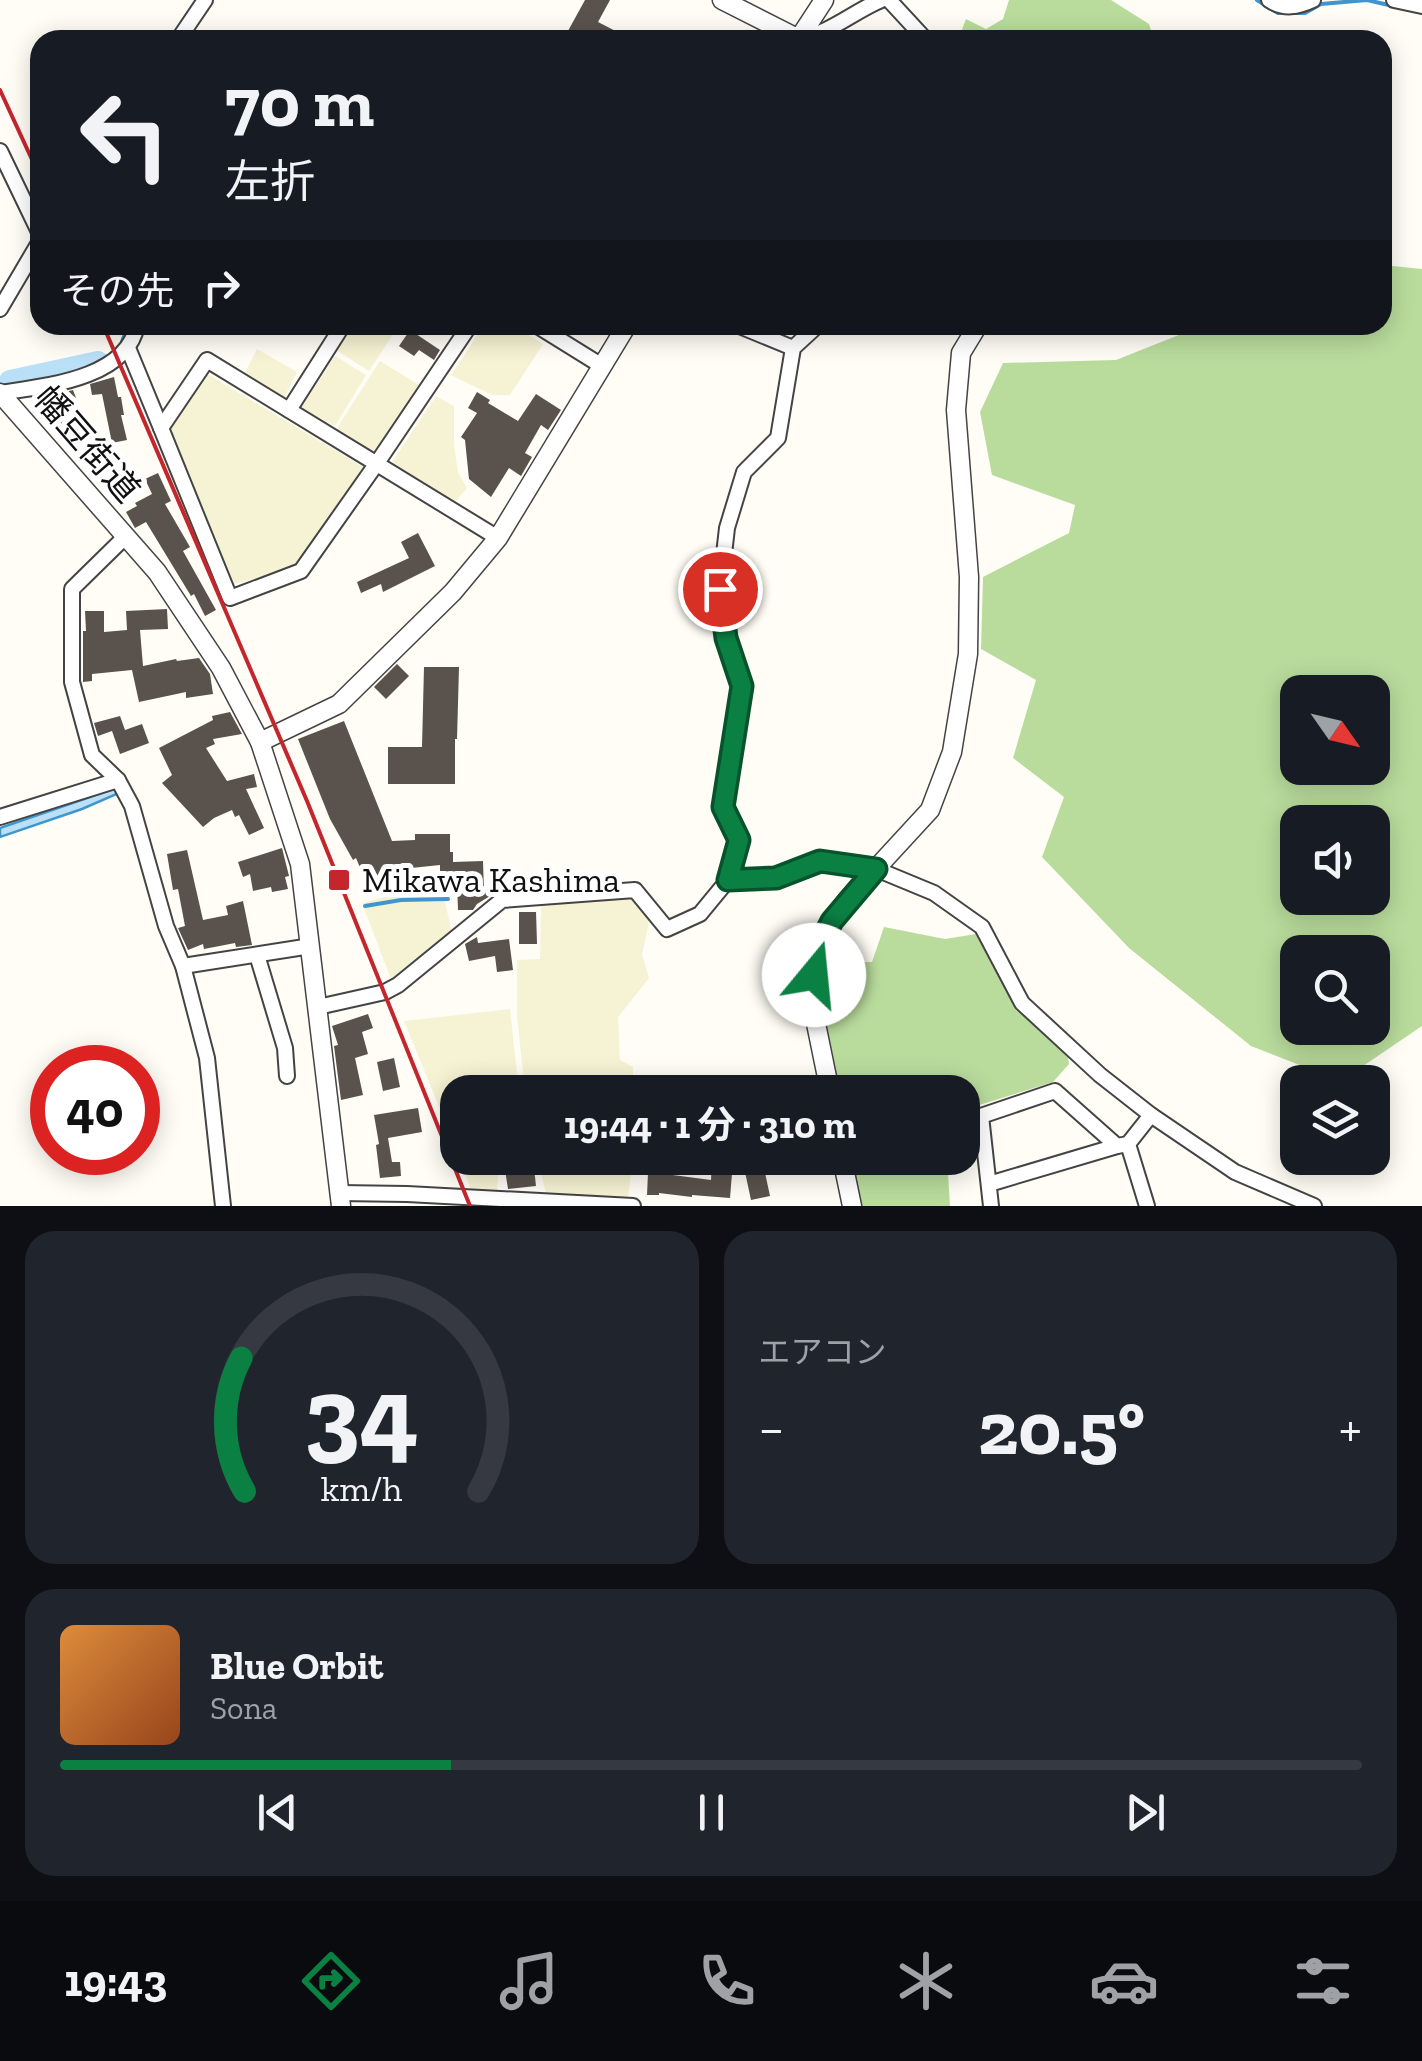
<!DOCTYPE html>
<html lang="ja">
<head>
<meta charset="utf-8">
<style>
	:root { --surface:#171b24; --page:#20242c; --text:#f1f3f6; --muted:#9ea1a6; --line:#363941; --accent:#0b8043 }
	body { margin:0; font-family:"Zilla Slab","Noto Sans JP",serif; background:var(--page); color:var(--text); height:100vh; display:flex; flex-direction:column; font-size:38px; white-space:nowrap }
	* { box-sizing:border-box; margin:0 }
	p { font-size:32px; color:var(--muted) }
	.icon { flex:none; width:55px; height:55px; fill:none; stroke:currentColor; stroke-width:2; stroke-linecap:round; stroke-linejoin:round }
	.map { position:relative; height:1206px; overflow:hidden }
	.panel { display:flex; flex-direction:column; gap:25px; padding:25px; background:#0d0f14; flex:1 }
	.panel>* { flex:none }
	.banner { position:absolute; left:30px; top:30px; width:1362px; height:305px; border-radius:30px; box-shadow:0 5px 25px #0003; background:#171b24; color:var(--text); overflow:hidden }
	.needle { width:65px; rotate:124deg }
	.buttons { position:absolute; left:1280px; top:675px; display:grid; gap:20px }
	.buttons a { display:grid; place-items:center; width:110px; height:110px; border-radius:20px; background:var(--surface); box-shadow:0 5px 25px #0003; font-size:50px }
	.speed { position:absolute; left:30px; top:1045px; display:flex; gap:20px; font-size:50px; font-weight:700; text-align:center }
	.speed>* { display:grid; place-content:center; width:130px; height:130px; border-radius:50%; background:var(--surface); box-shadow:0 5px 25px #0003; line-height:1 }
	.speed .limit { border:15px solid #d22; background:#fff; color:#111 }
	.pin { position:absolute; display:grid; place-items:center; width:85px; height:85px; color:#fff; margin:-42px; border:5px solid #fff; border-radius:50%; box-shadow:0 2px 10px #0007 }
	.me { position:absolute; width:110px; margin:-55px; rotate:17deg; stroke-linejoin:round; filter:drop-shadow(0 0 8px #0008) }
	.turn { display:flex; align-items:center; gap:35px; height:210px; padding:0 30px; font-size:45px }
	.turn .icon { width:130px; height:130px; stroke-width:2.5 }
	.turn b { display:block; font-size:70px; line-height:85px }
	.then { display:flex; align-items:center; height:95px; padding:0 30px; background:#0003; gap:20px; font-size:38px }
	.big { font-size:75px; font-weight:700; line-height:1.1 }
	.panel .tile { flex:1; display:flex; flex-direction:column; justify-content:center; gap:15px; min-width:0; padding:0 35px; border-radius:30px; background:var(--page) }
	.panel .dial { align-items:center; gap:0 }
	.dial svg { height:260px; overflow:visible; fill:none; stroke:var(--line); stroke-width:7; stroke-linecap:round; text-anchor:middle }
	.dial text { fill:var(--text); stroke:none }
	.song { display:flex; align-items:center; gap:30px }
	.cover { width:120px; height:120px; border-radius:15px; background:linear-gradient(135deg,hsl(30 70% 55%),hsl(20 70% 35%)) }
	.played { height:10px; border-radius:5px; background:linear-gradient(90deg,var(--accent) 30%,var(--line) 30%) }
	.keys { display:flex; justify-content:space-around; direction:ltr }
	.heat { display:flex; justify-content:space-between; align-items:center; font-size:55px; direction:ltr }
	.panel .tiles { flex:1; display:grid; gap:25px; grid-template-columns:1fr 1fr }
	.tile:last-child { grid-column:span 2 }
	.trip { position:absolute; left:440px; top:1075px; width:540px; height:100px; border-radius:30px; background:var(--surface); box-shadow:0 5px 25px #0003; font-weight:700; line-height:100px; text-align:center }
	.tab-bar { display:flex; height:160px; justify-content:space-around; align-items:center; background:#090b0e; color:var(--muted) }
	.tab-bar .icon { width:70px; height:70px }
	.tab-bar .active { color:var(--accent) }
	.tab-bar b { font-size:45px; color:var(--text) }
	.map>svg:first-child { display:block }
	.farmland { fill:#f6f3d4 }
	.forest { fill:#b9dc9c; fill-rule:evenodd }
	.water { fill:#b9e0f7; stroke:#3f96cf; stroke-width:2.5 }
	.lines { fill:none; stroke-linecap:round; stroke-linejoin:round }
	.stream { stroke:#3f96cf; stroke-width:4 }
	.river { stroke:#b9e0f7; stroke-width:22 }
	.building { fill:#5a524d }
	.minor-casing { stroke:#444; stroke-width:18 }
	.tertiary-casing { stroke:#444; stroke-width:21 }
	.minor { stroke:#fff; stroke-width:14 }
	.tertiary { stroke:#fff; stroke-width:18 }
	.rail { stroke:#c4262e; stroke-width:4 }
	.route-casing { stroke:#07532c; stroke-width:25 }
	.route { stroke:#0b8043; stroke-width:18 }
	.poi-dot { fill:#c4262e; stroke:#fff; stroke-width:4 }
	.labels { text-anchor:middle; stroke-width:10; stroke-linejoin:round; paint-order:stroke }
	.street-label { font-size:35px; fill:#111; stroke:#fff }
	.poi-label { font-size:35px; fill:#111; stroke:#fff; text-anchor:start }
</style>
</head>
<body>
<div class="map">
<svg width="1422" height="1206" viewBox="0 0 1422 1206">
	<rect width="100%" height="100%" fill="#fffdf5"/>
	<g class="farmland">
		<polygon points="352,325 399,325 369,371 336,350"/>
		<polygon points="484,325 513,325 543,344 510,395 492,395 451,375"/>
		<polygon points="257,349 297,372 284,398 244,375"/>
		<polygon points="335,356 366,375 335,426 301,408"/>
		<polygon points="380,361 419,385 376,453 337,428"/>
		<polygon points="204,372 365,468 294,568 234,584 169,424"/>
		<polygon points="436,396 454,406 454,445 458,473 467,488 453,504 391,464"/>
		<polygon points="396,894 444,898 452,932 421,960 391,979 362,903"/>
		<polygon points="632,897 649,922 642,955 649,978 618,1017 620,1060 633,1067 633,1092 525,1092 517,1016 517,960 540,959 541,906"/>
		<polygon points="510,1009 519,1092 458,1092 457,1125 447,1126 404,1021"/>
		<polygon points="460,1158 505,1158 499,1159 497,1192 471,1191"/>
		<polygon points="537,1158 633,1158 628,1198 546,1193"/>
	</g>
	<g class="forest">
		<polygon points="1009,0 1111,0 1149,24 1154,40 958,40 966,19 986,29 1003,19"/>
		<path d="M1383,265L1422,269V1026L1341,1081L1251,1046L1129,948L1042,857L1064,797L1013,758L1036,680L981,649L983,577L1069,533L1075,505L992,475L980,412L1003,363L1116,360L1204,325H1382ZM1298,692H1372V768H1298ZM1298,822H1372V898H1298ZM1298,952H1372V1028H1298Z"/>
		<polygon points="884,927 945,939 976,934 1016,1010 1067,1051 1069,1064 1053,1082 963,1110 962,1092 837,1092 818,998 823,963 872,962"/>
		<polygon points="851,1158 947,1158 950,1206 861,1206"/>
	</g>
	<polygon class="water" points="116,788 119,793 82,809 0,837 0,828"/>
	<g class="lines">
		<g class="stream">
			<polyline points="1257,0 1278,13 1305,13 1321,4 1367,0 1393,6"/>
			<polyline points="869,13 888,5"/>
			<polyline points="122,342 128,325"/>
			<polyline points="365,906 401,900 448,899"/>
		</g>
		<polyline class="river" points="10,381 98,362"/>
	</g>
	<g class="building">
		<polygon points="585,0 610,0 598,22 633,40 563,40"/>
		<polygon points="410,330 440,350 434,360 419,350 414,356 399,346"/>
		<polygon points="114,377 118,397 121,397 124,415 121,415 127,440 112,443 102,394 92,395 90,384"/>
		<polygon points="73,390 76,398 73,399 82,427 79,428 84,438 66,447 53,404 49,406 45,397"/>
		<polygon points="477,392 490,400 488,403 518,421 536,394 561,410 548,430 541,425 525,453 532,457 521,476 509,468 491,497 469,479 465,440 461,437 477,413 468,408"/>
		<polygon points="158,473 171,501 165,504 190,547 183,551 216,610 205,616 194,594 191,596 146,522 135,528 126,512 137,506 135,503 152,494 145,479"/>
		<polygon points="418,533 435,566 383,592 381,584 361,593 357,582 409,558 401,542"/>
		<polygon points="167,609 168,629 140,630 143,666 176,659 177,661 199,658 210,674 213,694 186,698 186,692 139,702 132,670 92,674 92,681 83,682 83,631 86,631 85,611 104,611 104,632 127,630 126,611"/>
		<polygon points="397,664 409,676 386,699 374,687"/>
		<polygon points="424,667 459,667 457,739 455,739 455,784 388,784 388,747 422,747"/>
		<polygon points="230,712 242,734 213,739 215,744 206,748 227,781 254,774 257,787 246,789 264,828 249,835 239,815 235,817 232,810 214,818 203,827 162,783 172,775 159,748 213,720 212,716"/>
		<polygon points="120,716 125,730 142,724 149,743 120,754 112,731 98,736 94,723"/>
		<polygon points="344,721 392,841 415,840 415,834 450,834 450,852 453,852 453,862 483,861 484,892 490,892 490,896 477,904 473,910 458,910 457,882 440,882 440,865 392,870 395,876 368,887 356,858 353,860 330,819 298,739"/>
		<polygon points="282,848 289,876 285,877 288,889 272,892 271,887 253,891 250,874 243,877 238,862"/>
		<polygon points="187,850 203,920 228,915 226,906 243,901 252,945 236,947 235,943 204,949 203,944 188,950 178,928 185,926 178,889 173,890 167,854"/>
		<polygon points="519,912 536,912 537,944 519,944"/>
		<polygon points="477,937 478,943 509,939 513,970 497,972 495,956 469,961 465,944"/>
		<polygon points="368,1014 373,1028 362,1032 368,1054 355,1058 363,1095 341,1100 334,1046 338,1045 332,1026"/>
		<polygon points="394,1058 400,1087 383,1091 377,1062"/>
		<polygon points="418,1108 422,1132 388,1138 392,1162 400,1162 401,1176 380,1178 376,1145 379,1144 374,1115"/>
		<polygon points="655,1158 667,1158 665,1174 711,1180 712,1160 733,1161 730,1198 692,1195 692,1197 659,1193 659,1195 647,1195 648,1173 653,1174"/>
		<polygon points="533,1159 536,1186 508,1189 504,1163"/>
		<polygon points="764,1168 770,1196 751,1200 745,1172"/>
	</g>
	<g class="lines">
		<defs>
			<g id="minor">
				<polyline points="889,0 926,40"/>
				<path d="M1269,0C1284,10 1298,7 1313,0"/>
				<polyline points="1394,0 1422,6"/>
				<path d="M798,39C829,34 853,12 881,0"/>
				<polyline points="178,40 205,0"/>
				<polyline points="0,151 40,234"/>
				<polyline points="0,309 40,241"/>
				<path d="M470,325L377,463L301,571L230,598L161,428L207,360C304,420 401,478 498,538"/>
				<polyline points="536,325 602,366"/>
				<polyline points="737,325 793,348"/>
				<polyline points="128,348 161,428"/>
				<path d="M0,393C45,386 127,379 137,325"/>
				<polyline points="289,410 343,325"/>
				<polyline points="125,537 72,589 72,682 92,755 118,780 132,806 166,926 183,966 207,1058 223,1206"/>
				<polyline points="0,817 118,780"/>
				<polyline points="728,880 739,840 723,807 742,686 726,637 720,589 727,528 744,472 778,438 793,348 818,325"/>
				<polyline points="257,955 285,1048 287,1076"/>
				<polyline points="183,966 311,946"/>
				<polyline points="318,1007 385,992 398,985 502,900 635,890 667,929 700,914 728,880 776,878 820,861 876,869 934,893 982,927 1022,1003 1100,1075 1151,1115 1235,1172 1314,1206"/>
				<polyline points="989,1184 1117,1146"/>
				<polyline points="339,1193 407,1194 633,1206"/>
				<polyline points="991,1206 981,1116 1055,1091 1117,1146 1128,1144"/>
				<polyline points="1147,1206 1128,1144 1151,1115"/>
			</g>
			<g id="tertiary">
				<polyline points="722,0 801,40"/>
				<polyline points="798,40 824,0"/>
				<polyline points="0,393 157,572 221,668 260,742 300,864 341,1206"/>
				<polyline points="260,742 339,704 453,592 498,538 627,325"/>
				<polyline points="830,1092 811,999 816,952 832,921 848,899 930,810 952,752 968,654 969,577 956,410 961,353 978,325"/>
				<polyline points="842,1158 852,1206"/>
			</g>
		</defs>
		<use href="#minor" class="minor-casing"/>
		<use href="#tertiary" class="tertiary-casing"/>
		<use href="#minor" class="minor"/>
		<use href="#tertiary" class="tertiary"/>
		<g class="rail">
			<polyline points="0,90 40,177"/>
			<polyline points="103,325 307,801 470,1206"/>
		</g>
	</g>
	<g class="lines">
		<defs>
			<polyline id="route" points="720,589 726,638 742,686 723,807 739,840 728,880 776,878 820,861 876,869 832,921 816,952 814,975"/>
		</defs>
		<use href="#route" class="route-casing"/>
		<use href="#route" class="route"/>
	</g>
	<rect class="poi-dot" x="327" y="868" width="24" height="24" rx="5"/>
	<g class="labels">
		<g class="street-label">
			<text transform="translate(87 444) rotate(49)" y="12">幡豆街道</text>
		</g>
		<g class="poi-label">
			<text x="362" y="892">Mikawa Kashima</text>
		</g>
	</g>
</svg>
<div class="buttons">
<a><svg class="needle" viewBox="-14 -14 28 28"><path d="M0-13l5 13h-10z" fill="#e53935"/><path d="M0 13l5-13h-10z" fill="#9ea1a6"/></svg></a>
<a><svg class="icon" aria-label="sound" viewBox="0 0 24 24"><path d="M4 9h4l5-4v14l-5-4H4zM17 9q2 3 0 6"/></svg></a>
<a><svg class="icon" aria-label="search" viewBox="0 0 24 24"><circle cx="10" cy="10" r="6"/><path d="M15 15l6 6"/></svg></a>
<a><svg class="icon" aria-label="layers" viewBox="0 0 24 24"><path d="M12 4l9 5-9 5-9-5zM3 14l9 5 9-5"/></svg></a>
</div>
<div class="speed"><div class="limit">40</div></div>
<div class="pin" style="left:720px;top:589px;background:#d93025"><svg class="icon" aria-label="arrive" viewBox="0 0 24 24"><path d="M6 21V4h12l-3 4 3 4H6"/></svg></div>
<svg class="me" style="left:814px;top:975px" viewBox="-20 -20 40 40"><circle r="19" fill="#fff"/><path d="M0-13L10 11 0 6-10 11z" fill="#0b8043"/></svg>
<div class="trip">19:44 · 1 分 · 310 m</div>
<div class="banner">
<div class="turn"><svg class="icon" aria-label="left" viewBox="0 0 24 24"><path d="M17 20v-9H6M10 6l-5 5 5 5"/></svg><div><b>70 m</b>左折</div></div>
<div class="then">その先<svg class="icon" aria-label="right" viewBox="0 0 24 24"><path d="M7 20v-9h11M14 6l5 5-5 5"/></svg></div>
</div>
</div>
<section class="panel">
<div class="tiles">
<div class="tile dial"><svg viewBox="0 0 100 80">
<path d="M14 69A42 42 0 1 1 86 69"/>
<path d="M14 69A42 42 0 0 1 13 28" stroke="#0b8043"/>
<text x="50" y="56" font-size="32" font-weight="700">34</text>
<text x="50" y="72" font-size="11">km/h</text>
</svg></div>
<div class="tile"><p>エアコン</p>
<div class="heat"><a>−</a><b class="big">20.5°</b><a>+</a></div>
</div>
<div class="tile">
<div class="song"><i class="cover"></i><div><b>Blue Orbit</b><p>Sona</p></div></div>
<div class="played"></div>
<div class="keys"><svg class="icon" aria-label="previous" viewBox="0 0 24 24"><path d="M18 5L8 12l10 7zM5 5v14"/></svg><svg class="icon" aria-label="pause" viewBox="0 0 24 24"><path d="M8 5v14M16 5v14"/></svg><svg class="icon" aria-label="next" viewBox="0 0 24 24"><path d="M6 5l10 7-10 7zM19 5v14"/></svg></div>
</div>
</div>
</section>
<nav class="tab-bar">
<b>19:43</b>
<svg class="icon active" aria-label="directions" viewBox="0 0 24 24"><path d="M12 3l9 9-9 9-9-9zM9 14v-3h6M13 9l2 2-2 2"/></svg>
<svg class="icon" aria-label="music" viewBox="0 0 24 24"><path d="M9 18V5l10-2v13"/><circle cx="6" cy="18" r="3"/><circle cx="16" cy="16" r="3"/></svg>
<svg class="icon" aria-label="phone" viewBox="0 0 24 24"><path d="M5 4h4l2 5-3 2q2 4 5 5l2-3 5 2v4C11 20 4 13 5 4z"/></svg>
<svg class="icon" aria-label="climate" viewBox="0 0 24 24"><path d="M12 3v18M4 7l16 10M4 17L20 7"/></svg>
<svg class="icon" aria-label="car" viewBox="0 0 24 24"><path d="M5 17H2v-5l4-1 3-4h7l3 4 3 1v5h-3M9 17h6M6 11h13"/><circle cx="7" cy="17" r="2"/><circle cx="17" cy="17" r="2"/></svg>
<svg class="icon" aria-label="filters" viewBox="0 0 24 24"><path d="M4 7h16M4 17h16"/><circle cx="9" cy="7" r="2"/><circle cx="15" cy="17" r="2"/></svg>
</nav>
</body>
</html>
